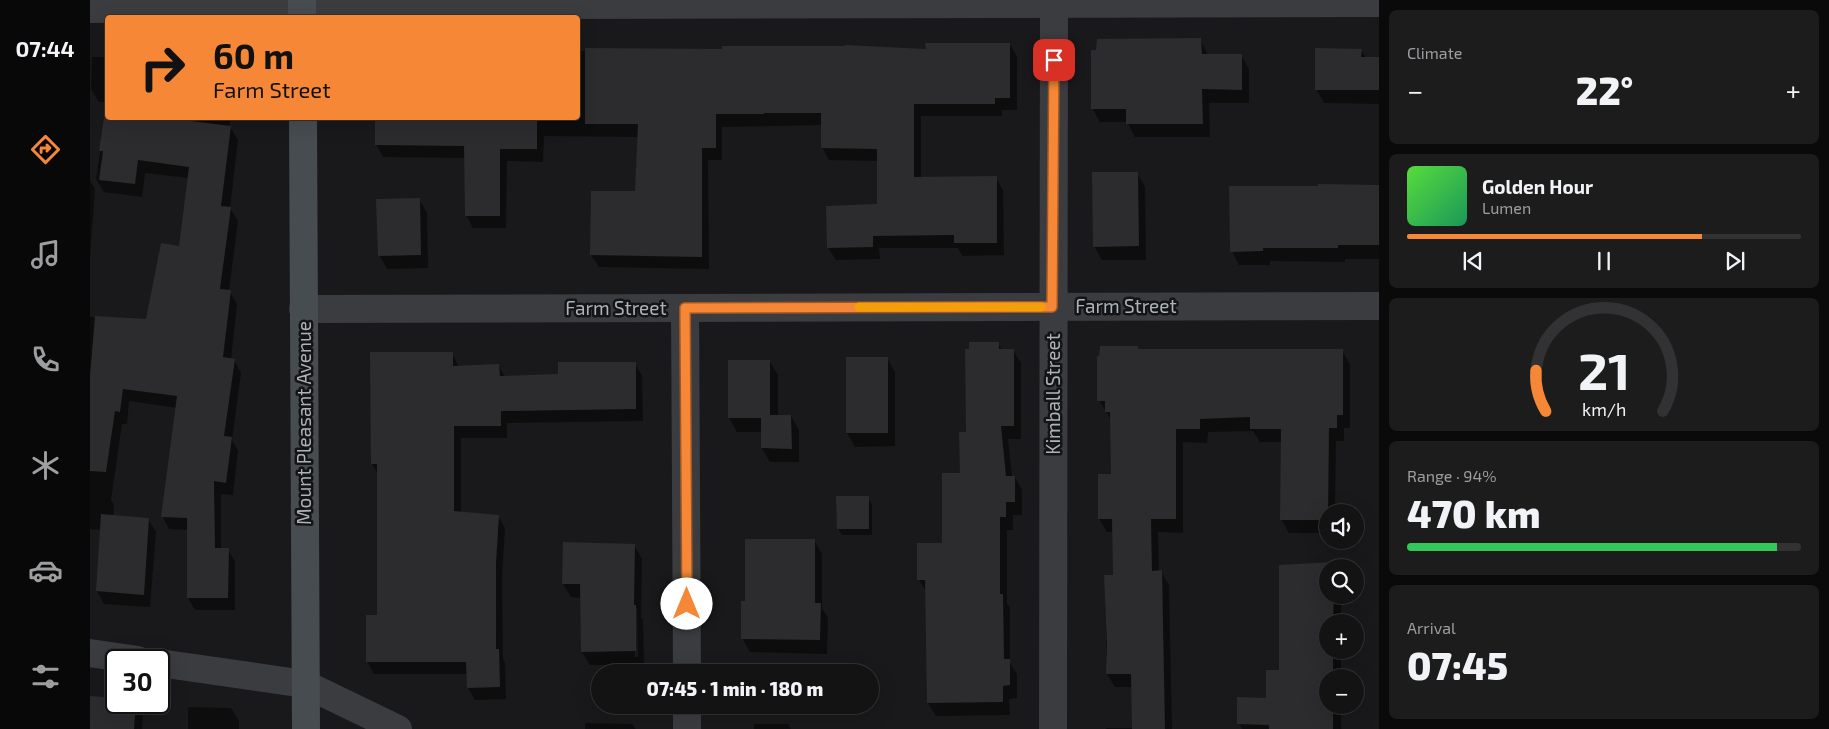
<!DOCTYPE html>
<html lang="en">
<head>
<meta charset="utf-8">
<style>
	:root { --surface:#131314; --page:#1c1c1d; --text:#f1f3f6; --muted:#9d9ea0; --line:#323234; --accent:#f58737 }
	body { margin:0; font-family:"Exo 2",sans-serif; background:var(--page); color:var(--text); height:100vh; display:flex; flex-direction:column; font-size:19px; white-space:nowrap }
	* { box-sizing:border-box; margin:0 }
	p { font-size:16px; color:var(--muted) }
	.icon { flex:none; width:28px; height:28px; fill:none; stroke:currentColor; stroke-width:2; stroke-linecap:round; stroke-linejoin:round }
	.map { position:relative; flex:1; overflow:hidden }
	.sheet { display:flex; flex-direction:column; gap:10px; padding:10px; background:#0a0a0b; width:450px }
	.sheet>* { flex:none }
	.hud { position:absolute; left:15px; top:15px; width:475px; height:105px; border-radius:5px; box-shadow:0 5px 20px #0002,0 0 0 1px var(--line); background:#f58737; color:#111; overflow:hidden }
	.fabs { position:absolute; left:1229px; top:504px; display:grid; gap:10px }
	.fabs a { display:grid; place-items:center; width:45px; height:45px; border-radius:50%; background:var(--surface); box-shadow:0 5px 20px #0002,0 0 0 1px var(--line); font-size:25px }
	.speed { position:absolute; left:15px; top:649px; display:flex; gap:10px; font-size:25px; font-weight:700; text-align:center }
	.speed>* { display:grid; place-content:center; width:65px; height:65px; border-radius:50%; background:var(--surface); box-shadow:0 5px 20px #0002,0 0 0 1px var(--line); line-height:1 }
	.speed .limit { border:2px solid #111; border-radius:8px; background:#fff; color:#111 }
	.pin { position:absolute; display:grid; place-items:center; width:42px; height:42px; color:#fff; margin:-21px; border-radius:10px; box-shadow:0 2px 8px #0006 }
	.me { position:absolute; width:55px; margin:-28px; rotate:0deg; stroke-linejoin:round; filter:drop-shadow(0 0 4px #0008) }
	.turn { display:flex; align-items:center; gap:18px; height:105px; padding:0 25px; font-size:22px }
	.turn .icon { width:65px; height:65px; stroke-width:2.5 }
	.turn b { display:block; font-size:35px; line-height:42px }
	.big { font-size:38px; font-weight:800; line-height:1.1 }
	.sheet .widget { flex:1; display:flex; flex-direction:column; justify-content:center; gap:8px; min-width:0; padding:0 18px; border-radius:8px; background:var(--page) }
	.sheet .dial { align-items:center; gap:0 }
	.dial svg { height:130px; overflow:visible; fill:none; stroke:var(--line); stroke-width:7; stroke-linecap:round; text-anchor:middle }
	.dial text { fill:var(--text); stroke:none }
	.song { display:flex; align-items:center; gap:15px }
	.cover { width:60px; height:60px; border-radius:8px; background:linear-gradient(135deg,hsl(110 70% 55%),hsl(150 70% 35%)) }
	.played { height:5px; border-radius:2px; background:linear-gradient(90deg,var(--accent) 75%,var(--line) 75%) }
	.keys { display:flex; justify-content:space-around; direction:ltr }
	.heat { display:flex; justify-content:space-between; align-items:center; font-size:28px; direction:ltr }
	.charge { height:8px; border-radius:4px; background:linear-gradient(90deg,#34c759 94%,var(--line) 0) }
	.trip { position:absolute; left:501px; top:664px; width:288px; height:50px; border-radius:25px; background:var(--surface); box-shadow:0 5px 20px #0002,0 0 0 1px var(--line); font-weight:800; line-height:50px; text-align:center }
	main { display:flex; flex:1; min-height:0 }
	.tabs { display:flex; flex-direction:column; width:90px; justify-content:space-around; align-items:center; background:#080808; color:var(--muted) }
	.tabs .icon { width:35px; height:35px }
	.tabs .on { color:var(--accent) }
	.tabs b { font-size:22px; color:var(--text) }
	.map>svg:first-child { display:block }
	.shadow { fill:#0007; fill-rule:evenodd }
	.building { fill:#2c2c2f }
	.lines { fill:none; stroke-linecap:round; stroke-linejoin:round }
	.street { stroke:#3a3c40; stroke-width:28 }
	.secondary { stroke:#474c50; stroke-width:28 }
	.route-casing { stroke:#9f5824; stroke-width:12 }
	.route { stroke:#f58737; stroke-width:9 }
	.slow { stroke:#f59e0b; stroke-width:9 }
	.labels { text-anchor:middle; stroke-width:5; stroke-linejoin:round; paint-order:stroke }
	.street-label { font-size:19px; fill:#abb3bb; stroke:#141416 }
</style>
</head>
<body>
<main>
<nav class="tabs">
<b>07:44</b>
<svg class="icon on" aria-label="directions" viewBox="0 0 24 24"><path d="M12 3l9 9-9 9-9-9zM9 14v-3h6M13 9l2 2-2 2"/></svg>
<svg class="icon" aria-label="music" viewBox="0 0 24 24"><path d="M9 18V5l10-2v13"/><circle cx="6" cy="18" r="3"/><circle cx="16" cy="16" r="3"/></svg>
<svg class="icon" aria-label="phone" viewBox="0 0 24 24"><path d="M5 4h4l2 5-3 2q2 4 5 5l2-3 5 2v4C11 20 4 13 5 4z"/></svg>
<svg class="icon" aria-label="climate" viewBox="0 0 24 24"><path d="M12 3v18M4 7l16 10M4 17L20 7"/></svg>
<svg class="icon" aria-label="car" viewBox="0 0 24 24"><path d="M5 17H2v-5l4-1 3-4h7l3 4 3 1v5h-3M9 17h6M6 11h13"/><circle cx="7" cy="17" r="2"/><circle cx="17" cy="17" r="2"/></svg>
<svg class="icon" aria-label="filters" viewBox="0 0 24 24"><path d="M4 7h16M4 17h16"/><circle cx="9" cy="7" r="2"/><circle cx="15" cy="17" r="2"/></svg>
</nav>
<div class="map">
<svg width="1289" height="729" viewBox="0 0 1289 729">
	<rect width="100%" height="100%" fill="#19191b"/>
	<g class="shadow">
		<polygon points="1110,39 1118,55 1151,55 1159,69 1159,103 1119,103 1120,137 1045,137 1037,122 1010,122 1002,108"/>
		<polygon points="920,44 927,57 927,110 912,110 912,116 831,116 831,178 906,178 913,190 914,255 872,256 868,248 789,248 790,259 746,260 738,248 788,205 789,161 739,160 732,147 732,125 632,127 632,160 618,160 619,269 509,267 501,255 546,193 548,137 454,136 453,162 417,161 416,228 383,228 376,215 376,158 293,157 286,144 286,118 488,118 488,51 837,51"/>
		<polygon points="1271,50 1276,58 1289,59 1289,104 1234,103 1226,89"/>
		<polygon points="2,57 18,57 18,102 9,102 1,89"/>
		<polygon points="18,102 18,118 140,118 140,127 148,140 140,208 148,221 139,291 147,304 141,360 144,360 151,373 142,440 148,451 143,495 131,494 131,549 138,549 145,562 145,610 105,610 98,598 98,530 79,529 72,516 87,408 39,401 37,424 32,424 21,500 24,505 23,517 58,519 66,532 60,607 14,604 7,591 11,530 0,529 0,317 57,321 90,247 99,178 55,173 52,197 14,192 6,179"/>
		<polygon points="1047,173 1055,187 1056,260 1012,260 1004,246"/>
		<polygon points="0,181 5,189 0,257"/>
		<polygon points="1289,186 1289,259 1255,259 1255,262 1180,261 1180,265 1149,265 1142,251"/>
		<polygon points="329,199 337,213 338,268 297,269 289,255"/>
		<polygon points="908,343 912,350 923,350 931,363 931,439 918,439 922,477 925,477 932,490 932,515 923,515 923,530 917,530 917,603 920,608 920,663 927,674 927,698 919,699 920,715 846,716 838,703 837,593 829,580 853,544 871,474 877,433"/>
		<polygon points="1047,347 1049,350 1252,351 1260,364 1260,428 1254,428 1254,441 1246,441 1245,512 1238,512 1238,533 1199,533 1191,519 1192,442 1170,442 1163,431 1118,432 1117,443 1093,442 1093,533 1068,532 1069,572 1071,572 1079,585 1082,729 1016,729 1016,728 1043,728 1043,687 1025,687 1017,674 1015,576 1025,576 1023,532 1017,532 1009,519 1022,475 1021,420 1009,400"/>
		<polygon points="362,353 369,367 408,365 415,377 470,375 545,363 552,376 553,421 417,423 417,438 371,438 371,513 408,516 415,528 412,577 413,658 415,663 416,699 385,700 378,688 378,674 284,674 277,661 289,616 288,474 282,464"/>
		<polygon points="797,358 805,372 805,446 765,447 757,433"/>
		<polygon points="680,362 688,375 688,416 701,416 709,430 709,462 680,462 672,448 672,432 647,432 639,418"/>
		<polygon points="778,498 782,504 782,535 752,535 748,528"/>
		<polygon points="724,540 732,554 732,608 738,618 737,654 660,652 652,638 657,603"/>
		<path d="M544,545L552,559L551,617L553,620L554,665H500L492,652L491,598L481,597L473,584ZM544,606L547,609L548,657H545Z"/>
		<polygon points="1243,564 1246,568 1238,568 1238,595 1251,595 1251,622 1238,622 1238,650 1251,650 1251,678 1238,678 1238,705 1251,705 1251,728 1252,729 1152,729 1149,723 1177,699 1190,671 1190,566"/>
		<polygon points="1,697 26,699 26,702 46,702 53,713 52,729 0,729"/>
		<polygon points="98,707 141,708 149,721 149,729 98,729"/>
		<polygon points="495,723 542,724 546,729 495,729"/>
		<polygon points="664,724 698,724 701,729 664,729"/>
	</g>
	<g class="building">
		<polygon points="1111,38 1112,54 1152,54 1152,90 1112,89 1113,124 1036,124 1036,109 1001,109 1001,50 1006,50 1007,39"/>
		<polygon points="835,43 920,43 920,98 905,98 905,104 824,104 824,177 907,176 907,243 864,243 864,235 783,236 783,247 737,248 736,206 787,204 787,149 731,148 731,113 674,113 674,114 626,114 626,148 612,148 612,257 500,255 501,191 545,191 548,124 495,124 495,48 632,49 632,46 755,46 755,45 836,49"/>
		<polygon points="1225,48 1272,49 1271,57 1289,57 1289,90 1225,90"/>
		<polygon points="14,118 77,118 141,126 131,206 141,207 130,289 141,290 133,357 145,359 134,436 142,437 136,483 124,481 125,548 139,548 138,598 97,598 97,518 71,517 87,396 33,389 30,412 25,411 16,472 0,471 0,376 5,316 56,319 71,243 89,246 99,167 48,160 45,184 9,180 13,151 9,151"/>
		<polygon points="285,118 447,119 447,149 410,149 410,216 375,216 374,146 285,145"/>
		<polygon points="1002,172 1048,172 1049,246 1003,247"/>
		<polygon points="1228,184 1289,185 1289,245 1248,245 1248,248 1173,248 1173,251 1140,252 1139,186 1228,186"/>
		<polygon points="330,198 331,255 288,256 286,199"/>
		<polygon points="879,342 909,342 909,349 924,349 924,426 911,426 916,476 925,476 925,502 916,502 916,517 910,517 910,594 913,594 914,659 920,659 920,685 913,686 913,702 837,703 835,580 827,580 827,543 852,543 852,473 870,473 869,432 876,432 875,349 879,349"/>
		<polygon points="1010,346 1048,346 1048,349 1253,349 1253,415 1247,415 1247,428 1239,428 1238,520 1190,520 1191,429 1160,429 1160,417 1110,419 1110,429 1086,429 1086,519 1061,519 1062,571 1072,570 1075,729 1042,729 1041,674 1016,674 1017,645 1014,575 1023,575 1022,519 1008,519 1008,474 1021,474 1020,412 1015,412 1015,401 1007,401 1007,356 1009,356"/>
		<polygon points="280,352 363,352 363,366 409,364 410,376 468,374 468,362 546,362 546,409 411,411 411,426 364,426 364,511 409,515 406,563 406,649 409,649 410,687 377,688 376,662 276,662 276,615 287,615 287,464 281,464"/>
		<rect x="756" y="357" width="42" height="76"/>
		<polygon points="638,360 680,360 680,415 701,415 702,449 671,448 671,418 638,418"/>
		<polygon points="746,496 779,496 779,529 747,529"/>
		<polygon points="11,514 59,518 54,595 6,591"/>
		<polygon points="655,539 725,539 725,603 731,603 730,640 651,639 651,601 655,601"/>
		<polygon points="473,542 545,544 544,605 546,605 546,651 491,652 490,584 472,584"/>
		<polygon points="1244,562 1244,568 1238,568 1238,595 1244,595 1243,622 1238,622 1238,650 1243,650 1243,678 1238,678 1238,705 1243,705 1243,729 1179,729 1179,725 1147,724 1147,697 1176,698 1176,670 1189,670 1189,565"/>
		<polygon points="0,696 26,698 26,702 46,702 44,729 0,729"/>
	</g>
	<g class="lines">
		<g class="street">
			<polyline points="0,9 466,5 1289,3"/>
			<polyline points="595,308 597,672"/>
			<polyline points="213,309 1289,306"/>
			<polyline points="0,653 48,660"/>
			<polyline points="69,663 215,684 308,729"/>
			<polyline points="597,729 597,705"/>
			<polyline points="963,729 964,0"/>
		</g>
		<g class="secondary">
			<polyline points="212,0 212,18"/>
			<polyline points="213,118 216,729"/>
		</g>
	</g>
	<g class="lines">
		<defs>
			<polyline id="route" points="597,604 595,308 962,307 964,60"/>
		</defs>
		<use href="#route" class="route-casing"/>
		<use href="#route" class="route"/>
		<polyline class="slow" points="769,307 951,307"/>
	</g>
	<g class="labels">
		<g class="street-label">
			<text x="1036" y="313">Farm Street</text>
			<text x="526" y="315">Farm Street</text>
			<text transform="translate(963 394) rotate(-90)" y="7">Kimball Street</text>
			<text transform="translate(214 423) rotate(-90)" y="7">Mount Pleasant Avenue</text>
		</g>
	</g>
</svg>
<div class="fabs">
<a><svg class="icon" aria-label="sound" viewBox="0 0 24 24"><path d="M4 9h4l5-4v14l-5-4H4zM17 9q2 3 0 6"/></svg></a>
<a><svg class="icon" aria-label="search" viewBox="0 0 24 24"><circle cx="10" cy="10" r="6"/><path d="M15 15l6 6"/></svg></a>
<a>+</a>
<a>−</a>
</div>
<div class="speed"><div class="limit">30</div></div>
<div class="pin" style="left:964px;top:60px;background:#d93025"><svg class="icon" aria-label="arrive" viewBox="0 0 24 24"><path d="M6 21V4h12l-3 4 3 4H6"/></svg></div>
<svg class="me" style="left:597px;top:604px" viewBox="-20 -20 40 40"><circle r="19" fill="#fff"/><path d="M0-13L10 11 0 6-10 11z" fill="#f58737"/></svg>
<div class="trip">07:45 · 1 min · 180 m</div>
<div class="hud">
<div class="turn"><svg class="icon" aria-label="right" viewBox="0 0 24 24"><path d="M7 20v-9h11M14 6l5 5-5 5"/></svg><div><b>60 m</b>Farm Street</div></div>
</div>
</div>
<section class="sheet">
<div class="widget"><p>Climate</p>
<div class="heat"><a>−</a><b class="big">22°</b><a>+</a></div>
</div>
<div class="widget">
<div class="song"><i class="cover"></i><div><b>Golden Hour</b><p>Lumen</p></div></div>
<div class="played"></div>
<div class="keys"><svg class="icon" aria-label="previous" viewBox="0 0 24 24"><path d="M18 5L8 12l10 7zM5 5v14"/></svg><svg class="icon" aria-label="pause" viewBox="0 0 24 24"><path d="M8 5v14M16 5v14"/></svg><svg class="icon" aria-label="next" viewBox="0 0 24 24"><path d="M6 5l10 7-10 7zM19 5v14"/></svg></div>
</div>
<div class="widget dial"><svg viewBox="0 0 100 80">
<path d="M14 69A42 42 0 1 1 86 69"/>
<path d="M14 69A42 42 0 0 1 8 44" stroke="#f58737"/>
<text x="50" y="56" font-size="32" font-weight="700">21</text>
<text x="50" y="72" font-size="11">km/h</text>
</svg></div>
<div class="widget"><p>Range · 94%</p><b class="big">470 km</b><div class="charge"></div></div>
<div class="widget"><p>Arrival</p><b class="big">07:45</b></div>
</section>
</main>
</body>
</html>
